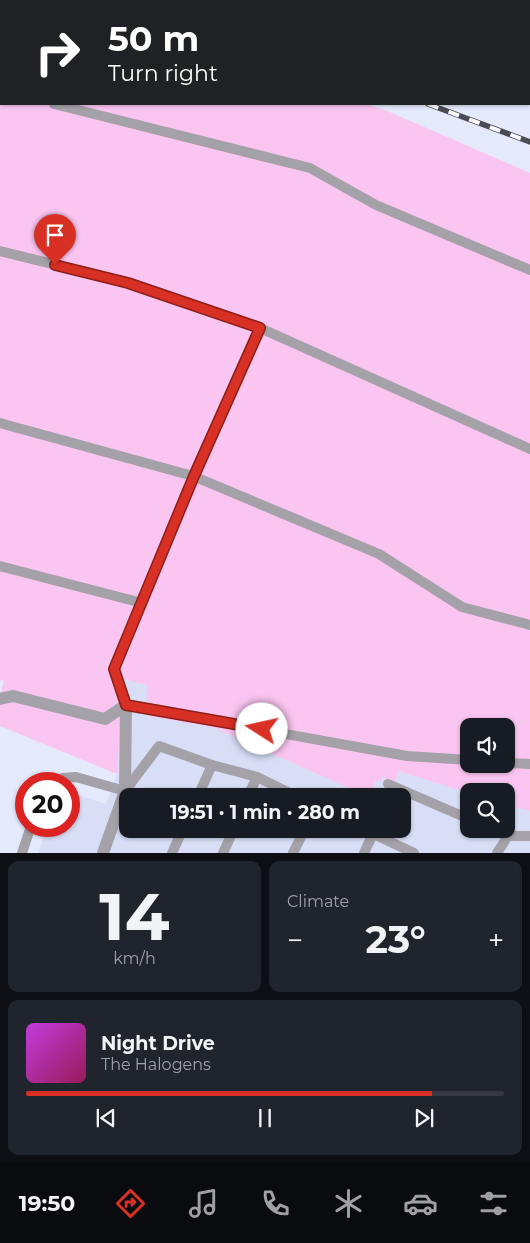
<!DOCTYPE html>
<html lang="en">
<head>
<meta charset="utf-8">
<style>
	:root { --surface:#171b24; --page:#20242c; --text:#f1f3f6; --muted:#9ea1a6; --line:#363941; --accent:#d93025 }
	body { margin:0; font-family:Montserrat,sans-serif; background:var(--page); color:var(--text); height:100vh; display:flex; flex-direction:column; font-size:19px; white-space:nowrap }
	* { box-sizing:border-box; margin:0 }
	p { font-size:16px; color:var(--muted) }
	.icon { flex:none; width:28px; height:28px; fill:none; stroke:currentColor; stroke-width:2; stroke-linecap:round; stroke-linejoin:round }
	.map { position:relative; height:853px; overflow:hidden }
	.sheet { display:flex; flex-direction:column; gap:8px; padding:8px; background:#0d0f14; flex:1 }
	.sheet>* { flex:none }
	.hud { position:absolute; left:0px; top:0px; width:530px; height:105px; box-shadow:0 1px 4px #0004; background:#202124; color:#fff; overflow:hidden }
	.buttons { position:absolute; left:460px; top:718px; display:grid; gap:10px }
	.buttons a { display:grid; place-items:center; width:55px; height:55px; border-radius:10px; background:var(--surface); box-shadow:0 1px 4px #0004; font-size:25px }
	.speed { position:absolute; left:15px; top:772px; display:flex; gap:10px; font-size:25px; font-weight:700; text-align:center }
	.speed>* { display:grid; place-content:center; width:65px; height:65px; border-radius:50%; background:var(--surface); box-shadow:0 1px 4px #0004; line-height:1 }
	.speed .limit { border:8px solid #d22; background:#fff; color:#111 }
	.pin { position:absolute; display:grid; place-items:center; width:42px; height:42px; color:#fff; margin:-51px -21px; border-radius:50% 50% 50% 0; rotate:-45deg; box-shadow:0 0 5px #0007 }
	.pin .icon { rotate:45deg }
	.me { position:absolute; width:55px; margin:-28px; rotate:280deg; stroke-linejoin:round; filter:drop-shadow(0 0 4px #0008) }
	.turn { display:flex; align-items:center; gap:18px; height:105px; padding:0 25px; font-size:22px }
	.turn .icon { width:65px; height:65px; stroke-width:2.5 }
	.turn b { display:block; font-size:35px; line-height:42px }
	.big { font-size:38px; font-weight:700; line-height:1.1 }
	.sheet .tile { flex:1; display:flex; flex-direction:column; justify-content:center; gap:8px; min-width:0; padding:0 18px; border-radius:10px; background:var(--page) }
	.sheet .dial { align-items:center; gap:0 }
	.dial b { font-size:65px; line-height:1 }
	.song { display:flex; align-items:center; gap:15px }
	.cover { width:60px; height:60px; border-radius:8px; background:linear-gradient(135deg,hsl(290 70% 55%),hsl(330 70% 35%)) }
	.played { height:5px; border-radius:2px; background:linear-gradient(90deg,var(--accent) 85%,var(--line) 85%) }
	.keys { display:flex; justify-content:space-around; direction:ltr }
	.heat { display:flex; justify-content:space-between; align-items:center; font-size:28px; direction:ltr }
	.sheet .tiles { flex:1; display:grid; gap:8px; grid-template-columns:1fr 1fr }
	.tile:last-child { grid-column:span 2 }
	.trip { position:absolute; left:119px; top:788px; width:292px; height:50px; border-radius:10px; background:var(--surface); box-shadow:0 1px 4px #0004; font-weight:700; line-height:50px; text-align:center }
	.dock { display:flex; height:80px; justify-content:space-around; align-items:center; background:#090b0e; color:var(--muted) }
	.dock .icon { width:35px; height:35px }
	.dock .current { color:var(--accent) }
	.dock b { font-size:22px; color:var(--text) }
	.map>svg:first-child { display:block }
	.built { fill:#d7def6 }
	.green { fill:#fbc5f1; fill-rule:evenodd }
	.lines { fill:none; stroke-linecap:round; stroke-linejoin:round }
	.lane { stroke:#a4a1a8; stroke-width:10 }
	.street { stroke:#a4a1a8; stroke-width:12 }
	.rail-casing { stroke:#494c53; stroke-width:5.5 }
	.rail { stroke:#fff; stroke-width:4; stroke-dasharray:11; stroke-linecap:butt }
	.route-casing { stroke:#8d1f18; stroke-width:12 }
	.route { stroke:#d93025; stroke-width:9 }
</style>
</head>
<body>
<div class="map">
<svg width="530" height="853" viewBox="0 0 530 853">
	<rect width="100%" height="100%" fill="#e4eafb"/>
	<polygon class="built" points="122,679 147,685 147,716 215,728 366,796 128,796 128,829 402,829 402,796 369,796 376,780 398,771 469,793 469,829 506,829 506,805 530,811 530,853 38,853 48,826 69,826 69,792 106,804 117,774"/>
	<path class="green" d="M0,0L19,1H1V104H365L385,110L530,173V811L506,805V791H469V793L398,771L396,782L382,777L380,782L376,780L369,796H366L215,728L147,716V685L123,679L117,774L0,726V695L4,681L0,680ZM469,726H506V764H469Z"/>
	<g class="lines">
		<g class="lane">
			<polyline points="0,88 1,88"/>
			<polyline points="54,104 310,168 376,205 530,270"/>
			<polyline points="0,251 129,283 260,328 530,449"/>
			<polyline points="260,328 193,476 114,669 126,705 407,756 469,760"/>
			<polyline points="0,423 193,476 379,554 462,607 530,625"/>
			<polyline points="0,566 142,603"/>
			<polyline points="506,763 530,764"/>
			<polyline points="53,784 63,778 76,777 125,791 159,746 212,765 257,777 296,796"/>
			<polyline points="388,784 469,819"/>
			<polyline points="198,796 212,765"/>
			<polyline points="248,796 257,777"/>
			<polyline points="363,829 414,853"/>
			<polyline points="492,829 508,836"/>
			<polyline points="22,853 31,826"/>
			<polyline points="172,853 183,829"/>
			<polyline points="223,853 234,829"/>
			<polyline points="293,853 305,829"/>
			<polyline points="364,853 373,834"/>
			<polyline points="497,853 508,836 530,836"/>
		</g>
		<g class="street">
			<polyline points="0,699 13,696 105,719 126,705"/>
			<polyline points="103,853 125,791 126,705"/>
		</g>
		<defs>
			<g id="rail">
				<polyline points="129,0 132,1"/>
				<polyline points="428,104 530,142"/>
			</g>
		</defs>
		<use href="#rail" class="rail-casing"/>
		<use href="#rail" class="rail"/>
	</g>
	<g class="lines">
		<defs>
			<polyline id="route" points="55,265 128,283 260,328 194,476 114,669 126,705 262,729"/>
		</defs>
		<use href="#route" class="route-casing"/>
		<use href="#route" class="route"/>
	</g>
</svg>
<div class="buttons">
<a><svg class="icon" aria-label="sound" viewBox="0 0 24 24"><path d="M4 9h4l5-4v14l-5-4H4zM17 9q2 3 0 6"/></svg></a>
<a><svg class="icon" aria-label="search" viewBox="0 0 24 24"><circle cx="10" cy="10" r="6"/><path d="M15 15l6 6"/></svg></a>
</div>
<div class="speed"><div class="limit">20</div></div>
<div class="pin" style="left:55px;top:265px;background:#d93025"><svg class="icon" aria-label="arrive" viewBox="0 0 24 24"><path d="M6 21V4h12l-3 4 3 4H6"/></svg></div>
<svg class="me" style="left:262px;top:729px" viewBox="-20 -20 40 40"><circle r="19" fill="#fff"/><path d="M0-13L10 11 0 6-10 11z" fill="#d93025"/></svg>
<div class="trip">19:51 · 1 min · 280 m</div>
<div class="hud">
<div class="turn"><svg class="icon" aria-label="right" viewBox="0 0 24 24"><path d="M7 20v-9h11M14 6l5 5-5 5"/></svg><div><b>50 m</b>Turn right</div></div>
</div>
</div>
<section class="sheet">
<div class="tiles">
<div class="tile dial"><b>14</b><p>km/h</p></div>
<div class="tile"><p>Climate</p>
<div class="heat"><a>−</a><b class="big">23°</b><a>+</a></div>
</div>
<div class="tile">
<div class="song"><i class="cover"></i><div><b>Night Drive</b><p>The Halogens</p></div></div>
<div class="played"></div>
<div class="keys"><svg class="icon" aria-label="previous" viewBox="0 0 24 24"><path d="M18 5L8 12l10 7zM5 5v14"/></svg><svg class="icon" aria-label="pause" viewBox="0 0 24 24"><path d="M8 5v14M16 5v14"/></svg><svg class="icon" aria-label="next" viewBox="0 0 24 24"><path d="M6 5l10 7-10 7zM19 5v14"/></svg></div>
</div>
</div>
</section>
<nav class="dock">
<b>19:50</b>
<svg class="icon current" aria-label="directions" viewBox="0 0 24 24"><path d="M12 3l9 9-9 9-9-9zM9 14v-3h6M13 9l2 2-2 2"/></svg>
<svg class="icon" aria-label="music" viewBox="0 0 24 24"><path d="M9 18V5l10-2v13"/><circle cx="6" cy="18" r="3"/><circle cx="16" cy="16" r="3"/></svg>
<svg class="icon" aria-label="phone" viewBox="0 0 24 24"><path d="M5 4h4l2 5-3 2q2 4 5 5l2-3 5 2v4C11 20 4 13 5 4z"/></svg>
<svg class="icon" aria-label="climate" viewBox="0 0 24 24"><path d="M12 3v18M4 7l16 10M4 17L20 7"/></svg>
<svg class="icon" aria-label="car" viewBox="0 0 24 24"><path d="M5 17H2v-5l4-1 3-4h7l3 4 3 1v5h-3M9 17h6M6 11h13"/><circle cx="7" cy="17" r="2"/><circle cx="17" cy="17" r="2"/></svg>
<svg class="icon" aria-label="filters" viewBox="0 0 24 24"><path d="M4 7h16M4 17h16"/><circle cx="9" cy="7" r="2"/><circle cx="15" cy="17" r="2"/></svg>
</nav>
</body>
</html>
